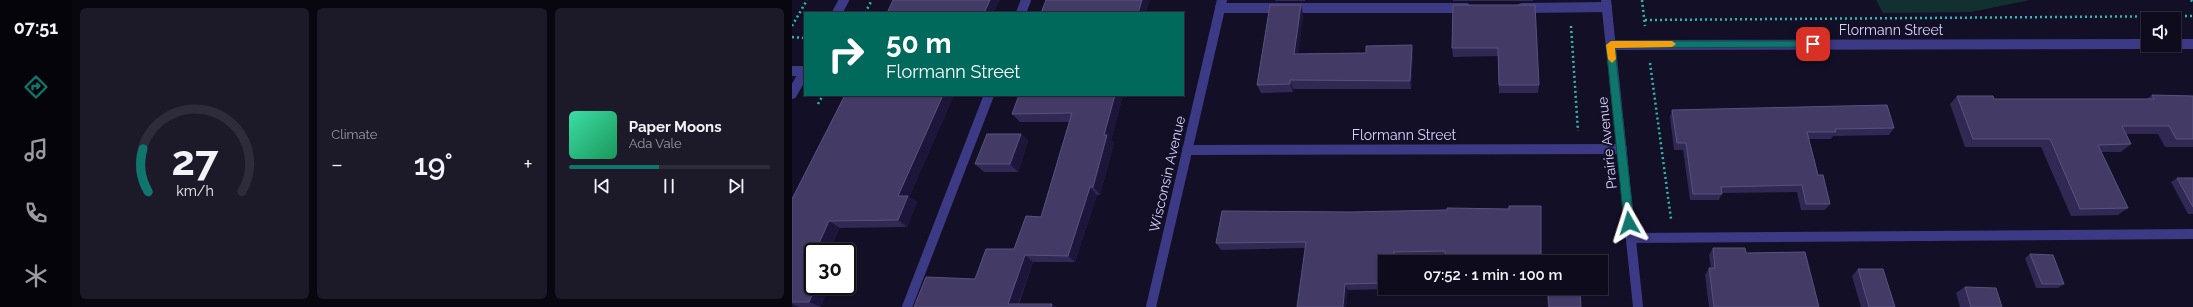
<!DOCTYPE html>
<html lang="en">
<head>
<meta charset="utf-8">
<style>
	:root { --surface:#0e0b1c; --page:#1c1929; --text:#f1f3f6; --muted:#9b9ba3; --line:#2e2b3b; --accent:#0f766e }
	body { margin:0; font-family:Raleway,sans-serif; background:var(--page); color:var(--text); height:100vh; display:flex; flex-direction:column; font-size:15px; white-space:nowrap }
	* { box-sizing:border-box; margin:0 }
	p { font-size:13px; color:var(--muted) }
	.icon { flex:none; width:22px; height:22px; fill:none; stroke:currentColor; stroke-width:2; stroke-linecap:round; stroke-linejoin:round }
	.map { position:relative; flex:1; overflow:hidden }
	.details { display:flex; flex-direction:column; gap:8px; padding:8px; background:#08060f; width:720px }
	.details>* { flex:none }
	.top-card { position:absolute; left:12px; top:12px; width:380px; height:84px; border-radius:0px; box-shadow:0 1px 3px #0004,0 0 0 1px var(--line); background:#00695c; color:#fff; overflow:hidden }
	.tools { position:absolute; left:1349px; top:12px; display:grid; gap:8px }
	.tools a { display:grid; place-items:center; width:40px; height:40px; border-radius:0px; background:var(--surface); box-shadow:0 1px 3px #0004,0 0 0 1px var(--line); font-size:20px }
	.speed { position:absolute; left:12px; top:243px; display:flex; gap:8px; font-size:20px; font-weight:700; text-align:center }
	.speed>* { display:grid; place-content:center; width:52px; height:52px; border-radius:50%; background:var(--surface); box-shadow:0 1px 3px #0004,0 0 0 1px var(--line); line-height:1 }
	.speed .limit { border:2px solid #111; border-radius:6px; background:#fff; color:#111 }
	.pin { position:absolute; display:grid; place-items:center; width:34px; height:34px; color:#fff; margin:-17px; border-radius:8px; box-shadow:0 2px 6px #0006 }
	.me { position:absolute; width:44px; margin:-22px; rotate:354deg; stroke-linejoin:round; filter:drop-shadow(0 0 3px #0008) }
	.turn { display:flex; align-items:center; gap:14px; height:84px; padding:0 16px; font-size:18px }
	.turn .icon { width:52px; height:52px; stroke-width:2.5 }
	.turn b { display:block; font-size:28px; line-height:34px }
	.big { font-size:30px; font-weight:600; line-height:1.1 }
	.details .widget { flex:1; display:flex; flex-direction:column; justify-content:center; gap:6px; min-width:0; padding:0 14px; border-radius:6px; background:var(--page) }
	.details .dial { align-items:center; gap:0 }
	.dial svg { height:104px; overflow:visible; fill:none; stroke:var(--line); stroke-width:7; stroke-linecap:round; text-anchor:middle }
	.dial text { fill:var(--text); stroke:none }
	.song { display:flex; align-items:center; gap:12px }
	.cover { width:48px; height:48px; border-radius:6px; background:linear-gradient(135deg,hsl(160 70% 55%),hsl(150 70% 35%)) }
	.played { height:4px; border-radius:2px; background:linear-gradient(90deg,var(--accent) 45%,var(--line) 45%) }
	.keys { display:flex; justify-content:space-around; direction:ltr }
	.heat { display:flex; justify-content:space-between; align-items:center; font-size:22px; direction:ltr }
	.details .tiles { flex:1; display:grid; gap:8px; grid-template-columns:repeat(3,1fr) }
	.trip { position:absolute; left:586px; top:255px; width:230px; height:40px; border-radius:0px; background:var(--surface); box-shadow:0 1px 3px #0004,0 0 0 1px var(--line); font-weight:600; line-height:40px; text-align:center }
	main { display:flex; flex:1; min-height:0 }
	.tab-bar { display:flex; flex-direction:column; width:72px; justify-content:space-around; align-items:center; background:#06040b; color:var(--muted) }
	.tab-bar .icon { width:28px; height:28px }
	.tab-bar .active { color:var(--accent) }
	.tab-bar b { font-size:18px; color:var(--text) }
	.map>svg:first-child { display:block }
	.green { fill:#12302f }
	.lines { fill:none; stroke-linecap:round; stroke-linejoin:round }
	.path { stroke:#2fb8b0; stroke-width:2.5; stroke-dasharray:2 3; stroke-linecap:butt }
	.service { stroke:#3d3a85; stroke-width:10 }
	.minor { stroke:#3d3a85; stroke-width:10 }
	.wall { fill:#312854 }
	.shaded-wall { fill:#1d163a }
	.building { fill:#433a66; stroke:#5a527e }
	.route { fill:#0f766e; stroke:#0a4d48 }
	.slow { fill:#f59e0b }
	.labels { text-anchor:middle; stroke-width:4; stroke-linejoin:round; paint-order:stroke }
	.street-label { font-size:14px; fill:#d9d4ff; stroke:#130f26 }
</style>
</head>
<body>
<main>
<nav class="tab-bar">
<b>07:51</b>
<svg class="icon active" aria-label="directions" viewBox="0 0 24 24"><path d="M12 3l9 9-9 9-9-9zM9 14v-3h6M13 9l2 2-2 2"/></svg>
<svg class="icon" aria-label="music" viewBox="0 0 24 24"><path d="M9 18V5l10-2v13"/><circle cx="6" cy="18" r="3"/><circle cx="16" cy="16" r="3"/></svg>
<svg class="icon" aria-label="phone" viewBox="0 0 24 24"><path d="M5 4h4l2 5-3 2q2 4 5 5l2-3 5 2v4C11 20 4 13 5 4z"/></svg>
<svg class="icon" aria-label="climate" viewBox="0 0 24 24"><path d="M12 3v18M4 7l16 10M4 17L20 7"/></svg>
</nav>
<section class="details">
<div class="tiles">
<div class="widget dial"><svg viewBox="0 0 100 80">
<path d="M14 69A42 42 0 1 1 86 69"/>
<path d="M14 69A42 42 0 0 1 10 36" stroke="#0f766e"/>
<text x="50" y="56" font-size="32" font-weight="700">27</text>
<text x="50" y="72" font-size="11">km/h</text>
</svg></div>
<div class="widget"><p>Climate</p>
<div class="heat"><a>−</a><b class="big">19°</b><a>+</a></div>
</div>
<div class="widget">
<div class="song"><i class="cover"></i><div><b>Paper Moons</b><p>Ada Vale</p></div></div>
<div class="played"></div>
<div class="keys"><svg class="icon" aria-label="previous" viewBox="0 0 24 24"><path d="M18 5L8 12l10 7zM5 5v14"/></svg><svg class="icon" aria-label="pause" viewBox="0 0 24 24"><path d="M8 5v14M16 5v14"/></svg><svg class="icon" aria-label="next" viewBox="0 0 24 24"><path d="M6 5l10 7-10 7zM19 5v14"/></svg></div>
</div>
</div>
</section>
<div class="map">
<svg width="1401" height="307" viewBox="0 0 1401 307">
	<rect width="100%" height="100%" fill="#130f26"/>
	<polygon class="green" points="1084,0 1238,0 1179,12 1091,13"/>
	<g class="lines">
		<g class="path">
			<polyline points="850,0 853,26"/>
			<polyline points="1399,0 1401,3"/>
			<polyline points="73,13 80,0"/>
			<polyline points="853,20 1401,16"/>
			<polyline points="0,26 15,0"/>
			<polyline points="779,26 786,131"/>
			<polyline points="0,37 13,38"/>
			<polyline points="858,63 879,219"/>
			<polyline points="26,104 31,95"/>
		</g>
		<g class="service">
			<polyline points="428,8 674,8"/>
			<polyline points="730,8 815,7"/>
			<polyline points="229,13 234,0"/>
			<polyline points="839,238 1401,234"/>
			<polyline points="115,307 197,95"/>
		</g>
		<g class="minor">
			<polyline points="814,0 846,307"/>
			<polyline points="45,13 52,0"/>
			<polyline points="1382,44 1401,44"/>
			<polyline points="819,45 1356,44"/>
			<polyline points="0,71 13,71"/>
			<polyline points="0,94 13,71"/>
			<polyline points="395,150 830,149"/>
			<polyline points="359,307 430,0"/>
		</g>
	</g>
	<g class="wall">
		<polygon points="483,0 513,0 513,1 484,1"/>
		<rect x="661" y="0" width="80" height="1"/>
		<polygon points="509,5 511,14 506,54 574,53 620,45 621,54 619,89 501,89 501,92 469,93 465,85"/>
		<polygon points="661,5 747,85 746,93 707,93 706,56 661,57 660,48"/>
		<polygon points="53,95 162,95 117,197 125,202 115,227 48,228 21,252 29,307 0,307 0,199"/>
		<polygon points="227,95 331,95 319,140 322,143 308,195 305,195 283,262 241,262 227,304 260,304 264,307 122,307 183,279 222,249 249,217 277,122 228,122 220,114"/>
		<polygon points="1360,95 1401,96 1401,147 1373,147 1366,134 1334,134 1339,144 1329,152 1309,152 1336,208 1326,215 1279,216 1249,147 1173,147 1158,104 1165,96 1202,99 1355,99"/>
		<polygon points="880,110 1102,128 1097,135 1041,136 1039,139 1017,139 1026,175 1038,204 1033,210 1009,210 1005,192 930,193 927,200 898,200 891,150 882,150 878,117"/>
		<polygon points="229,134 236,141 226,172 192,172 183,164"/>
		<polygon points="1385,178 1401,178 1401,214 1396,214 1379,182"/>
		<polygon points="430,211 749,258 749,262 653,262 653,258 604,259 593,262 593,288 603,288 602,289 556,290 513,248 429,250 424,243"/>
		<polygon points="921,248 954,253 1027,307 917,307 913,275 917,268 919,268 917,255"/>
		<polygon points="1238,254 1272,284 1266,288 1244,288 1233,258"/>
		<polygon points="1066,269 1103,307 1069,307 1060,276"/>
		<polygon points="1173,287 1210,307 1168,307 1164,293"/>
		<polygon points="756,291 789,307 756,307 755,295"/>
	</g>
	<g class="shaded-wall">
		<polygon points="198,0 208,0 202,13 192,13"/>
		<polygon points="350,0 358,0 354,13 346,13"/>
		<polygon points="509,5 511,14 505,63 502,54"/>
		<polygon points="620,45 621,54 619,89 618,81"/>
		<polygon points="498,80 501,89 501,92 498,84"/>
		<polygon points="151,95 162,95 117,197 125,202 115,227 106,220 106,196"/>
		<polygon points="323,95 331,95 319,140 322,143 308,195 301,187 312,135"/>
		<polygon points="229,134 236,141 226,172 218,164"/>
		<polygon points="298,187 305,195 283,262 276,256"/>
		<polygon points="37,221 48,228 37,252 23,252"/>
		<polygon points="602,252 604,259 604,262 602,262"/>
		<polygon points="233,255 241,262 225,307 216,304"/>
		<polygon points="21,258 21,273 15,270"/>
		<polygon points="553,284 556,290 554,307 551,307"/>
		<polygon points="24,286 38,286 29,307 17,302"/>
		<polygon points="0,304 7,307 0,307"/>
		<polygon points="260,304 264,307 259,307"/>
	</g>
	<g class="building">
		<polygon points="101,0 198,0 192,13 95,13"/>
		<polygon points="254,0 350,0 346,13 249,13"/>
		<polygon points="478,5 509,5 502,54 574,53 574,46 620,45 618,81 498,80 498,84 465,85"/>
		<polygon points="661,5 743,5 747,85 707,85 706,48 660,48"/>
		<polygon points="53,95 151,95 106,196 116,196 106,220 37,221 23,252 21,252 21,258 15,270 21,270 21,286 24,286 17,302 0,302 0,199"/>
		<polygon points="227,95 323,95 312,135 315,135 301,187 298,187 276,256 233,255 216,304 260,304 259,307 122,307 134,277 183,279 194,249 222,249 234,216 249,217 280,113 220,114"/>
		<polygon points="1360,95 1401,96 1401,139 1384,139 1377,126 1330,126 1339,144 1306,145 1336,208 1288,209 1258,139 1181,139 1165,96 1201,96 1202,99 1362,99"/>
		<polygon points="1095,105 1102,128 1043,129 1044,132 1015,132 1026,175 1031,175 1038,204 1014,204 1010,185 929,187 930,194 901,194 894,143 885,143 880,110"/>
		<polygon points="195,134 229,134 218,164 183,164"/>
		<polygon points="1385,178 1401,178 1401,207"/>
		<polygon points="717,206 749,206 749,258 678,257 678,262 653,262 653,251 602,252 602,262 593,262 593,283 553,284 551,307 505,307 514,242 424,243 430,211 558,212 655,210 655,208 717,209"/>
		<polygon points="921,248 953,248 954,253 1013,252 1027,307 922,307 917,268 923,268"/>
		<polygon points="1238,254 1261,255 1272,284 1250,284"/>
		<polygon points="1066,269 1091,269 1103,307 1077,307"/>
		<polygon points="1173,287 1204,288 1210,307 1179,307"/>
		<polygon points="756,291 788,291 789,307 757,307"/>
	</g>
	<polygon class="route" points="819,41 1021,41 1025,44 1021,47 823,48 842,223 837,227 832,223 814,45"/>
	<polygon class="slow" points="819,41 880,41 884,44 880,47 823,48 824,59 820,63 816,59 814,45"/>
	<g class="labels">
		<g class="street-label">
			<text x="1099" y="35">Flormann Street</text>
			<text x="612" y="140">Flormann Street</text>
			<text transform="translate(815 143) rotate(-96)" y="5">Prairie Avenue</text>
			<text transform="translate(375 174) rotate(-77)" y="5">Wisconsin Avenue</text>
		</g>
	</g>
</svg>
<div class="tools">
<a><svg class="icon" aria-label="sound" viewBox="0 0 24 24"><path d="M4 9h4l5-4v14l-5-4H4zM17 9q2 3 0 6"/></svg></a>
</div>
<div class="speed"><div class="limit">30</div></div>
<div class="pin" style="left:1021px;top:44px;background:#d93025"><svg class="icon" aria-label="arrive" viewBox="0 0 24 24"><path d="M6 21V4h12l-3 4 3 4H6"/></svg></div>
<svg class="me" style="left:837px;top:223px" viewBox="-20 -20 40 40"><path d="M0-17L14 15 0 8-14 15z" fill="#0f766e" stroke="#fff" stroke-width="4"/></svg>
<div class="trip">07:52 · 1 min · 100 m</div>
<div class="top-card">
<div class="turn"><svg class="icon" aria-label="right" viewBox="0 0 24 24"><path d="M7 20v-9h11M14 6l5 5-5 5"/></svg><div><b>50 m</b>Flormann Street</div></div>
</div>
</div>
</main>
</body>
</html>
